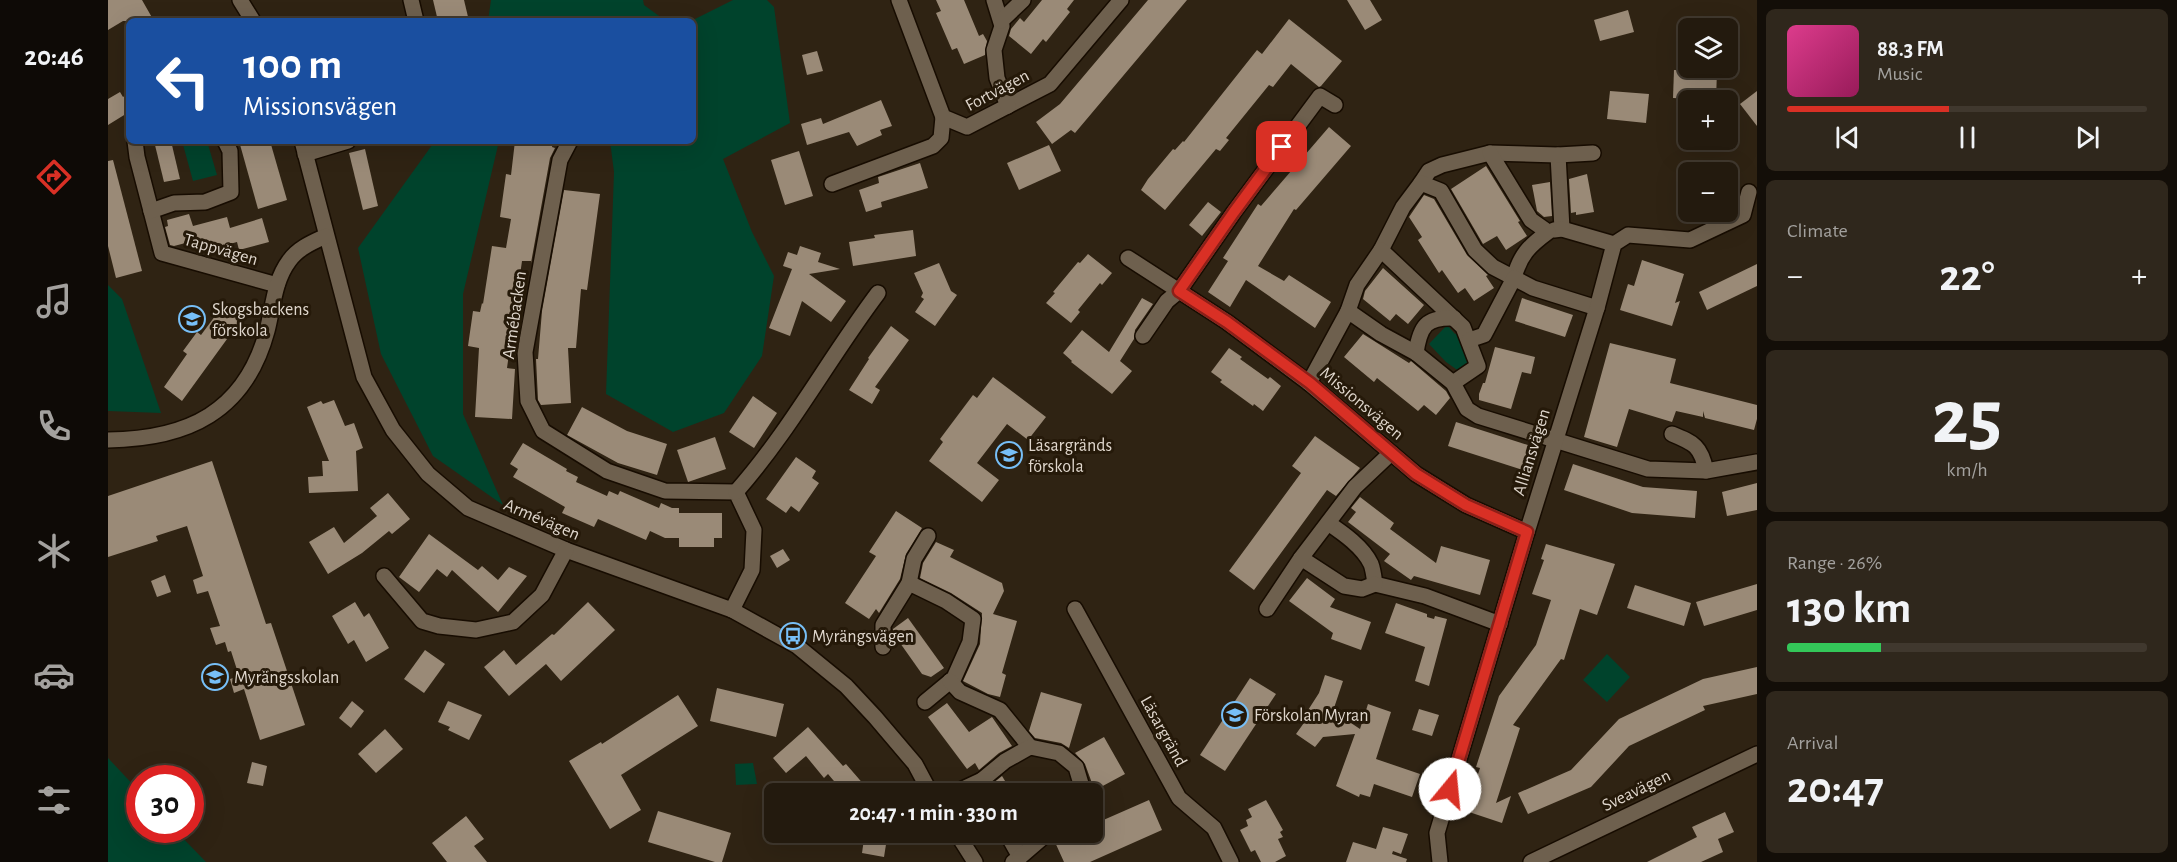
<!DOCTYPE html>
<html lang="en">
<head>
<meta charset="utf-8">
<style>
	:root { --surface:#231a0e; --page:#2f271c; --text:#f1f3f6; --muted:#a3a19e; --line:#40382e; --accent:#d93025 }
	body { margin:0; font-family:"Alegreya Sans",sans-serif; background:var(--page); color:var(--text); height:100vh; display:flex; flex-direction:column; font-size:22px; white-space:nowrap }
	* { box-sizing:border-box; margin:0 }
	p { font-size:20px; color:var(--muted) }
	.icon { flex:none; width:33px; height:33px; fill:none; stroke:currentColor; stroke-width:2; stroke-linecap:round; stroke-linejoin:round }
	.map { position:relative; flex:1; overflow:hidden }
	.side { display:flex; flex-direction:column; gap:9px; padding:9px; background:#130e08; width:420px }
	.side>* { flex:none }
	.hud { position:absolute; left:18px; top:18px; width:570px; height:126px; border-radius:9px; box-shadow:0 6px 24px #0002,0 0 0 2px var(--line); background:#1a4fa0; color:#fff; overflow:hidden }
	.tools { position:absolute; left:1570px; top:18px; display:grid; gap:12px }
	.tools a { display:grid; place-items:center; width:60px; height:60px; border-radius:9px; background:var(--surface); box-shadow:0 6px 24px #0002,0 0 0 2px var(--line); font-size:30px }
	.speed { position:absolute; left:18px; top:765px; display:flex; gap:12px; font-size:30px; font-weight:700; text-align:center }
	.speed>* { display:grid; place-content:center; width:78px; height:78px; border-radius:50%; background:var(--surface); box-shadow:0 6px 24px #0002,0 0 0 2px var(--line); line-height:1 }
	.speed .limit { border:9px solid #d22; background:#fff; color:#111 }
	.pin { position:absolute; display:grid; place-items:center; width:51px; height:51px; color:#fff; margin:-26px; border-radius:12px; box-shadow:0 3px 9px #0006 }
	.me { position:absolute; width:66px; margin:-33px; rotate:17deg; stroke-linejoin:round; filter:drop-shadow(0 0 4px #0008) }
	.turn { display:flex; align-items:center; gap:21px; height:126px; padding:0 18px; font-size:27px }
	.turn .icon { width:78px; height:78px; stroke-width:2.5 }
	.turn b { display:block; font-size:42px; line-height:51px }
	.big { font-size:45px; font-weight:700; line-height:1.1 }
	.side .widget { flex:1; display:flex; flex-direction:column; justify-content:center; gap:9px; min-width:0; padding:0 21px; border-radius:9px; background:var(--page) }
	.side .dial { align-items:center; gap:0 }
	.dial b { font-size:78px; line-height:1 }
	.song { display:flex; align-items:center; gap:18px }
	.cover { width:72px; height:72px; border-radius:9px; background:linear-gradient(135deg,hsl(330 70% 55%),hsl(330 70% 35%)) }
	.played { height:6px; border-radius:3px; background:linear-gradient(90deg,var(--accent) 45%,var(--line) 45%) }
	.keys { display:flex; justify-content:space-around; direction:ltr }
	.heat { display:flex; justify-content:space-between; align-items:center; font-size:33px; direction:ltr }
	.charge { height:9px; border-radius:4px; background:linear-gradient(90deg,#34c759 26%,var(--line) 0) }
	.trip { position:absolute; left:656px; top:783px; width:339px; height:60px; border-radius:9px; background:var(--surface); box-shadow:0 6px 24px #0002,0 0 0 2px var(--line); font-weight:700; line-height:60px; text-align:center }
	main { display:flex; flex:1; min-height:0 }
	.menu { display:flex; flex-direction:column; width:108px; justify-content:space-around; align-items:center; background:#0e0a06; color:var(--muted) }
	.menu .icon { width:42px; height:42px }
	.menu .active { color:var(--accent) }
	.menu b { font-size:27px; color:var(--text) }
	.map>svg:first-child { display:block }
	.green { fill:#00432c }
	.building { fill:#9a8a77 }
	.lines { fill:none; stroke-linecap:round; stroke-linejoin:round }
	.minor-casing { stroke:#170c01; stroke-width:18 }
	.minor { stroke:#6e604e; stroke-width:15 }
	.route-casing { stroke:#8d1f18; stroke-width:15 }
	.route { stroke:#d93025; stroke-width:10 }
	.labels { text-anchor:middle; stroke-width:6; stroke-linejoin:round; paint-order:stroke }
	.street-label { font-size:18px; fill:#dfd6cc; stroke:#251909 }
	.poi-label { font-size:18px; fill:#dfd6cc; stroke:#251909; text-anchor:start }
</style>
</head>
<body>
<main>
<nav class="menu">
<b>20:46</b>
<svg class="icon active" aria-label="directions" viewBox="0 0 24 24"><path d="M12 3l9 9-9 9-9-9zM9 14v-3h6M13 9l2 2-2 2"/></svg>
<svg class="icon" aria-label="music" viewBox="0 0 24 24"><path d="M9 18V5l10-2v13"/><circle cx="6" cy="18" r="3"/><circle cx="16" cy="16" r="3"/></svg>
<svg class="icon" aria-label="phone" viewBox="0 0 24 24"><path d="M5 4h4l2 5-3 2q2 4 5 5l2-3 5 2v4C11 20 4 13 5 4z"/></svg>
<svg class="icon" aria-label="climate" viewBox="0 0 24 24"><path d="M12 3v18M4 7l16 10M4 17L20 7"/></svg>
<svg class="icon" aria-label="car" viewBox="0 0 24 24"><path d="M5 17H2v-5l4-1 3-4h7l3 4 3 1v5h-3M9 17h6M6 11h13"/><circle cx="7" cy="17" r="2"/><circle cx="17" cy="17" r="2"/></svg>
<svg class="icon" aria-label="filters" viewBox="0 0 24 24"><path d="M4 7h16M4 17h16"/><circle cx="9" cy="7" r="2"/><circle cx="15" cy="17" r="2"/></svg>
</nav>
<div class="map">
<svg width="1649" height="862" viewBox="0 0 1649 862">
	<rect width="100%" height="100%" fill="#2f2313"/>
	<g class="green">
		<polygon points="383,0 535,0 536,5 558,21 380,21"/>
		<polygon points="625,0 659,0 666,7 682,123 615,159 644,232 666,276 654,356 616,413 565,432 498,394 506,172 502,141 585,141 585,21 583,21"/>
		<polygon points="74,141 99,141 109,175 85,181"/>
		<polygon points="327,141 391,141 355,294 355,414 395,505 325,456 273,354 250,248"/>
		<polygon points="0,285 14,299 53,413 0,411"/>
		<polygon points="1339,325 1347,334 1352,331 1365,363 1355,374 1338,362 1321,344"/>
		<polygon points="1499,654 1522,677 1499,702 1475,680"/>
		<polygon points="0,758 31,791 32,830 67,830 98,862 0,862"/>
		<polygon points="645,763 649,784 628,785 627,764"/>
	</g>
	<g class="building">
		<polygon points="0,0 34,0 46,21 15,21 0,30"/>
		<polygon points="325,0 356,0 361,21 330,21"/>
		<polygon points="828,0 856,0 871,36 875,34 879,41 877,55 856,64 849,48 844,50 828,13 833,11"/>
		<polygon points="934,0 966,0 959,9 962,12 938,42 935,39 923,54 901,36 903,29 912,18 916,22"/>
		<polygon points="1040,0 1079,0 967,133 963,130 944,144 928,122 952,104"/>
		<polygon points="1239,0 1262,0 1274,20 1257,30"/>
		<polygon points="1520,10 1526,32 1492,41 1486,20"/>
		<polygon points="1181,19 1234,61 1213,86 1211,87 1183,64 1165,87 1161,85 1118,138 1121,140 1112,151 1108,149 1057,210 1033,190 1040,179 1065,149 1067,150 1075,141 1076,142 1149,50 1154,54"/>
		<polygon points="709,51 715,71 699,75 694,55"/>
		<polygon points="1566,70 1609,71 1608,100 1565,98"/>
		<polygon points="1502,91 1541,94 1538,123 1499,119"/>
		<polygon points="1649,91 1649,126 1632,104"/>
		<polygon points="12,92 15,97 21,93 21,112 0,125 0,99"/>
		<polygon points="773,100 784,126 772,130 774,135 749,146 741,132 699,145 693,124 713,118 715,124"/>
		<polygon points="1221,127 1243,146 1188,210 1186,209 1150,266 1176,281 1181,275 1223,302 1207,328 1138,280 1122,307 1100,292 1120,261 1115,258 1150,204 1153,206"/>
		<polygon points="46,141 63,141 72,179 56,182"/>
		<polygon points="131,141 162,141 179,200 150,209"/>
		<polygon points="407,141 445,141 444,147 447,148 442,158 423,263 423,261 414,261 399,368 407,369 404,419 367,417 371,348 360,346 365,311 372,312 374,303 375,304 384,246 398,248 403,219 392,217 398,174 403,175"/>
		<polygon points="941,145 953,171 911,190 899,163"/>
		<polygon points="257,149 270,206 255,210 241,153"/>
		<polygon points="691,151 705,196 677,205 663,160"/>
		<polygon points="5,160 34,271 8,278 0,246 0,161"/>
		<polygon points="812,163 820,188 773,202 774,207 758,212 751,190 771,183 770,177"/>
		<polygon points="1378,166 1412,221 1410,222 1419,236 1398,250 1389,236 1375,244 1343,189"/>
		<polygon points="1479,174 1486,212 1468,215 1468,212 1463,213 1461,179"/>
		<polygon points="1442,182 1444,216 1436,217 1429,211 1424,185"/>
		<polygon points="456,190 492,194 479,290 473,289 468,348 460,348 463,403 433,405 430,400 428,359 430,359 434,311"/>
		<polygon points="1316,195 1326,199 1359,255 1380,275 1378,276 1386,288 1366,301 1357,288 1350,293 1334,270 1331,273 1310,240 1314,237 1301,217"/>
		<polygon points="1100,202 1113,212 1094,236 1081,225"/>
		<polygon points="81,214 85,226 119,217 122,228 154,218 161,242 131,250 129,242 96,251 93,239 66,246 62,245 57,227 60,226 59,220"/>
		<polygon points="805,230 808,256 745,266 741,242 767,238 766,235"/>
		<polygon points="692,246 713,253 710,262 732,269 701,274 738,301 723,322 694,301 682,336 661,328 684,269 675,266 680,252 689,255"/>
		<polygon points="980,254 1004,273 994,285 992,283 970,310 972,312 963,323 938,303 947,293 945,292 970,262 972,263"/>
		<polygon points="1534,260 1576,274 1567,303 1572,301 1564,326 1512,310 1520,284 1526,286"/>
		<polygon points="831,263 843,291 849,295 827,326 807,312 816,299 813,297 815,293 806,273"/>
		<polygon points="1649,264 1649,286 1599,310 1591,292"/>
		<polygon points="1275,268 1316,305 1300,324 1288,314 1282,321 1255,299 1257,291"/>
		<polygon points="1034,298 1045,304 1027,330 1026,339 1012,361 1024,371 1004,394 963,362 964,361 955,353 974,330 1001,352"/>
		<polygon points="1414,298 1465,315 1457,337 1407,321"/>
		<polygon points="116,304 135,317 74,401 56,387 79,354 75,351 89,332 93,335"/>
		<polygon points="783,326 801,340 767,387 772,390 764,404 741,390 761,359 760,358"/>
		<polygon points="1255,334 1301,363 1303,361 1338,391 1342,398 1328,415 1316,405 1310,411 1269,378 1266,382 1236,357"/>
		<polygon points="1502,343 1568,359 1562,383 1649,405 1649,419 1646,430 1597,418 1595,411 1595,417 1568,411 1564,422 1521,409 1509,447 1476,437"/>
		<polygon points="1387,347 1427,357 1423,374 1414,372 1403,409 1371,400 1371,394 1375,383 1377,383"/>
		<polygon points="1121,348 1134,357 1132,359 1160,379 1162,377 1173,386 1155,411 1146,404 1145,406 1112,382 1114,380 1103,372"/>
		<polygon points="885,377 938,417 920,440 899,424 869,463 891,480 874,502 821,461 835,442 832,439 865,395 869,398"/>
		<polygon points="645,396 669,413 646,448 621,432"/>
		<polygon points="226,400 237,426 246,423 255,448 248,451 250,491 201,493 200,477 215,476 214,461 221,461 199,407 213,401 215,404"/>
		<polygon points="474,407 519,431 559,444 549,475 510,463 459,435"/>
		<polygon points="1348,422 1426,447 1418,471 1340,446"/>
		<polygon points="1207,436 1252,468 1228,496 1219,490 1146,590 1121,571 1193,473 1184,466"/>
		<polygon points="607,437 618,469 580,482 569,450"/>
		<polygon points="415,443 459,469 458,471 470,477 468,482 499,496 501,491 510,495 512,491 551,508 553,503 564,508 571,508 571,513 614,513 614,538 606,538 606,547 571,547 571,538 557,538 542,531 538,540 490,519 486,527 454,513 457,507 405,477 410,469 402,464"/>
		<polygon points="688,457 708,471 704,478 711,483 691,512 683,506 678,513 658,499"/>
		<polygon points="104,461 158,624 163,623 197,725 152,740 136,689 126,693 122,679 131,676 123,651 120,652 117,642 108,645 102,628 112,626 100,591 89,594 85,580 95,576 79,526 48,536 50,541 0,557 0,496"/>
		<polygon points="1465,464 1535,487 1589,491 1587,518 1524,513 1456,490"/>
		<polygon points="1649,483 1649,510 1619,516 1614,492"/>
		<polygon points="280,493 302,519 284,534 281,531 254,553 220,574 201,542 226,527 236,543 269,516 262,508"/>
		<polygon points="1252,497 1286,523 1282,529 1328,563 1333,546 1382,560 1372,595 1306,576 1303,580 1276,561 1282,554 1240,522 1248,512 1243,508"/>
		<polygon points="788,511 814,528 798,554 792,579 771,613 768,609 761,619 737,603 768,556 761,552"/>
		<polygon points="321,534 370,570 374,566 390,580 401,567 419,576 390,612 344,570 339,577 329,569 311,592 291,577"/>
		<polygon points="828,542 846,550 842,557 894,583 896,591 885,614 909,621 894,673 898,675 892,697 880,694 855,681 872,644 874,613 843,593 812,578 815,563"/>
		<polygon points="1438,544 1507,564 1489,615 1472,609 1456,660 1453,659 1405,725 1412,728 1388,803 1403,796 1394,823 1358,811 1372,768 1368,767 1391,696 1428,645 1443,600 1424,594 1436,560 1433,559"/>
		<polygon points="675,549 682,560 669,568 662,556"/>
		<polygon points="57,575 63,592 49,597 43,581"/>
		<polygon points="1199,578 1227,599 1222,607 1263,622 1253,650 1223,639 1225,633 1181,601"/>
		<polygon points="1649,584 1649,610 1596,626 1588,602"/>
		<polygon points="1527,585 1583,603 1576,626 1519,608"/>
		<polygon points="247,602 256,617 261,613 281,648 258,662 246,640 240,644 224,616"/>
		<polygon points="480,602 507,630 453,681 438,664 401,696 376,667 396,650 408,665 444,634 446,635"/>
		<polygon points="1288,603 1319,614 1319,617 1326,619 1327,616 1339,619 1321,686 1307,681 1317,647 1277,633"/>
		<polygon points="800,618 836,668 823,677 814,674 785,633 785,629"/>
		<polygon points="317,650 337,664 316,693 296,679"/>
		<polygon points="1649,667 1649,694 1595,706 1597,710 1521,746 1483,787 1420,814 1410,793 1463,770 1511,719 1595,679"/>
		<polygon points="1217,675 1235,681 1225,711 1252,729 1260,704 1283,712 1268,759 1312,774 1304,797 1266,784 1262,797 1252,794 1251,797 1228,786 1247,734 1215,737 1207,747 1188,734 1198,720 1195,718 1211,693"/>
		<polygon points="1142,678 1168,694 1117,771 1092,755"/>
		<polygon points="609,688 676,704 668,737 602,721"/>
		<polygon points="933,692 974,704 961,748 953,743 927,738 921,731"/>
		<polygon points="570,695 590,726 513,775 533,810 502,829 461,761 493,742 494,744"/>
		<polygon points="244,701 256,711 243,728 231,718"/>
		<polygon points="340,701 374,715 361,740 340,730 342,727 330,722"/>
		<polygon points="839,703 861,732 884,717 904,746 891,753 871,770 867,763 859,769 820,717"/>
		<polygon points="1311,709 1331,715 1324,736 1304,730"/>
		<polygon points="700,727 735,766 738,764 764,794 737,794 720,774 716,778 698,756 678,773 665,758"/>
		<polygon points="277,729 295,749 268,773 250,754"/>
		<polygon points="996,737 1017,774 991,788 989,784 985,786 977,764 967,753"/>
		<polygon points="144,762 159,766 155,786 139,783"/>
		<polygon points="894,776 905,794 887,794 885,790 884,784"/>
		<polygon points="1041,800 1054,830 982,862 956,862 946,840 950,832 984,832 984,825"/>
		<polygon points="1158,800 1175,830 1172,832 1175,837 1170,839 1178,856 1167,862 1153,862 1147,850 1143,852 1132,830 1140,826 1138,820 1144,817 1140,809"/>
		<polygon points="550,811 623,833 614,862 607,862 540,842"/>
		<polygon points="1617,812 1626,832 1610,839 1615,852 1593,862 1539,862 1589,837 1584,827"/>
		<polygon points="358,816 376,839 366,846 379,862 339,862 324,843"/>
		<polygon points="1275,827 1300,834 1293,854 1285,851 1284,854 1299,859 1298,862 1238,862 1245,842 1268,849"/>
		<polygon points="757,832 780,832 776,857 754,853"/>
	</g>
	<g class="lines">
		<defs>
			<g id="minor">
				<polyline points="132,0 145,21"/>
				<polyline points="303,0 308,21"/>
				<polyline points="791,0 835,117 859,127 942,84 1013,0"/>
				<polyline points="886,0 894,26 886,50 889,78 900,106"/>
				<polyline points="893,21 915,0"/>
				<polyline points="27,141 29,157 54,253 169,285"/>
				<polyline points="194,141 256,377 285,430 320,474 360,508 458,550 624,610 689,646 738,686 767,717 807,764 823,794"/>
				<polyline points="462,141 452,160 417,352 420,401 435,431 499,471 557,491 628,492 646,530 644,570 624,610"/>
				<polyline points="197,154 240,141"/>
				<polyline points="1450,155 1454,229"/>
				<polyline points="1313,183 1321,171 1334,165 1382,153 1450,155 1485,153"/>
				<polyline points="724,184 825,146 833,138 835,117"/>
				<polyline points="43,211 66,203 97,202 123,192 122,151 117,141"/>
				<polyline points="1446,230 1454,229 1506,244"/>
				<path d="M1273,250L1295,207L1313,183L1333,191L1367,250L1385,267L1406,278C1412,255 1421,246 1440,232L1423,220L1382,153"/>
				<polyline points="1020,258 1119,322 1201,383 1308,474 1358,505 1419,532"/>
				<polyline points="1240,311 1249,285 1273,250 1355,327 1370,366 1345,383"/>
				<polyline points="1035,336 1059,301 1071,291 1126,212 1212,96 1227,105"/>
				<polyline points="1361,340 1376,335 1406,278 1425,288 1489,308"/>
				<path d="M1308,353C1312,326 1318,317 1346,318"/>
				<polyline points="1201,383 1240,311 1273,334 1308,353 1345,383 1359,409 1370,416 1540,469 1598,471 1649,462"/>
				<path d="M1564,434C1586,443 1593,446 1598,471"/>
				<path d="M0,440C80,439 137,412 159,331C165,308 166,281 181,261C190,248 205,242 218,236"/>
				<path d="M628,492C682,431 721,358 770,293"/>
				<path d="M1220,523C1235,533 1255,547 1263,564C1265,569 1266,577 1267,584L1317,596L1392,624"/>
				<polyline points="1193,558 1236,586 1254,589 1267,584"/>
				<polyline points="276,576 314,621 331,626 368,630 405,622 434,595 458,550"/>
				<polyline points="801,583 806,559 820,536"/>
				<polyline points="967,609 1071,798 1106,828 1123,862"/>
				<polyline points="1159,609 1193,558 1247,487 1283,453"/>
				<polyline points="775,647 775,625 801,583 838,601 865,619 862,642 846,678 817,702"/>
				<polyline points="842,681 852,692 892,710 922,747"/>
				<polyline points="844,794 874,780"/>
				<polyline points="876,794 874,780 897,761 922,747 951,753 968,767 976,794"/>
				<polyline points="848,832 867,862"/>
				<polyline points="898,832 912,857 905,862"/>
				<polyline points="912,857 941,832"/>
				<polyline points="1332,862 1329,833 1419,532 1489,308 1506,244 1520,235 1582,240 1635,215 1641,192"/>
				<polyline points="1423,862 1649,754"/>
			</g>
		</defs>
		<use href="#minor" class="minor-casing"/>
		<use href="#minor" class="minor"/>
	</g>
	<g class="lines">
		<defs>
			<polyline id="route" points="1174,147 1126,212 1071,291 1119,322 1202,383 1308,474 1358,505 1419,532 1342,789"/>
		</defs>
		<use href="#route" class="route-casing"/>
		<use href="#route" class="route"/>
	</g>
	<defs>
		<symbol id="school-ring" viewBox="-11 -11 22 22"><circle r="9.5" fill="#251909" stroke="#77bff7" stroke-width="1.5"/><path d="M0-5L7-2L0 1L-7-2ZM-4 1L0 2.5L4 1V4Q0 6-4 4Z" fill="#77bff7"/></symbol>
		<symbol id="bus-ring" viewBox="-11 -11 22 22"><circle r="9.5" fill="#251909" stroke="#77bff7" stroke-width="1.5"/><path d="M-5-6H5V4H4V6H2V4H-2V6H-4V4H-5ZM-3.5-4V0h7V-4ZM-3.5 1.2v1.5H-2V1.2ZM2 1.2v1.5H3.5V1.2Z" fill="#77bff7"/></symbol>
	</defs>
	<g fill-rule="evenodd">
		<use href="#school-ring" x="69" y="304" width="30" height="30"/>
		<use href="#school-ring" x="886" y="440" width="30" height="30"/>
		<use href="#bus-ring" x="670" y="621" width="30" height="30"/>
		<use href="#school-ring" x="92" y="662" width="30" height="30"/>
		<use href="#school-ring" x="1112" y="700" width="30" height="30"/>
	</g>
	<g class="labels">
		<g class="street-label">
			<text transform="translate(889 90) rotate(-28)" y="6">Fortvägen</text>
			<text transform="translate(113 249) rotate(16)" y="6">Tappvägen</text>
			<text transform="translate(406 315) rotate(-82)" y="6">Armébacken</text>
			<text transform="translate(1254 403) rotate(40)" y="6">Missionsvägen</text>
			<text transform="translate(1423 452) rotate(-73)" y="6">Alliansvägen</text>
			<text transform="translate(434 519) rotate(23)" y="6">Armévägen</text>
			<text transform="translate(1056 731) rotate(61)" y="6">Läsargränd</text>
			<text transform="translate(1528 790) rotate(-26)" y="6">Sveavägen</text>
		</g>
		<g class="poi-label">
			<text x="104" y="315">Skogsbackens<tspan x="104" dy="21">förskola</tspan></text>
			<text x="920" y="451">Läsargränds<tspan x="920" dy="21">förskola</tspan></text>
			<text x="704" y="642">Myrängsvägen</text>
			<text x="126" y="683">Myrängsskolan</text>
			<text x="1146" y="721">Förskolan Myran</text>
		</g>
	</g>
</svg>
<div class="tools">
<a><svg class="icon" aria-label="layers" viewBox="0 0 24 24"><path d="M12 4l9 5-9 5-9-5zM3 14l9 5 9-5"/></svg></a>
<a>+</a>
<a>−</a>
</div>
<div class="speed"><div class="limit">30</div></div>
<div class="pin" style="left:1174px;top:147px;background:#d93025"><svg class="icon" aria-label="arrive" viewBox="0 0 24 24"><path d="M6 21V4h12l-3 4 3 4H6"/></svg></div>
<svg class="me" style="left:1342px;top:789px" viewBox="-20 -20 40 40"><circle r="19" fill="#fff"/><path d="M0-13L10 11 0 6-10 11z" fill="#d93025"/></svg>
<div class="trip">20:47 · 1 min · 330 m</div>
<div class="hud">
<div class="turn"><svg class="icon" aria-label="left" viewBox="0 0 24 24"><path d="M17 20v-9H6M10 6l-5 5 5 5"/></svg><div><b>100 m</b>Missionsvägen</div></div>
</div>
</div>
<section class="side">
<div class="widget">
<div class="song"><i class="cover"></i><div><b>88.3 FM</b><p>Music</p></div></div>
<div class="played"></div>
<div class="keys"><svg class="icon" aria-label="previous" viewBox="0 0 24 24"><path d="M18 5L8 12l10 7zM5 5v14"/></svg><svg class="icon" aria-label="pause" viewBox="0 0 24 24"><path d="M8 5v14M16 5v14"/></svg><svg class="icon" aria-label="next" viewBox="0 0 24 24"><path d="M6 5l10 7-10 7zM19 5v14"/></svg></div>
</div>
<div class="widget"><p>Climate</p>
<div class="heat"><a>−</a><b class="big">22°</b><a>+</a></div>
</div>
<div class="widget dial"><b>25</b><p>km/h</p></div>
<div class="widget"><p>Range · 26%</p><b class="big">130 km</b><div class="charge"></div></div>
<div class="widget"><p>Arrival</p><b class="big">20:47</b></div>
</section>
</main>
</body>
</html>
